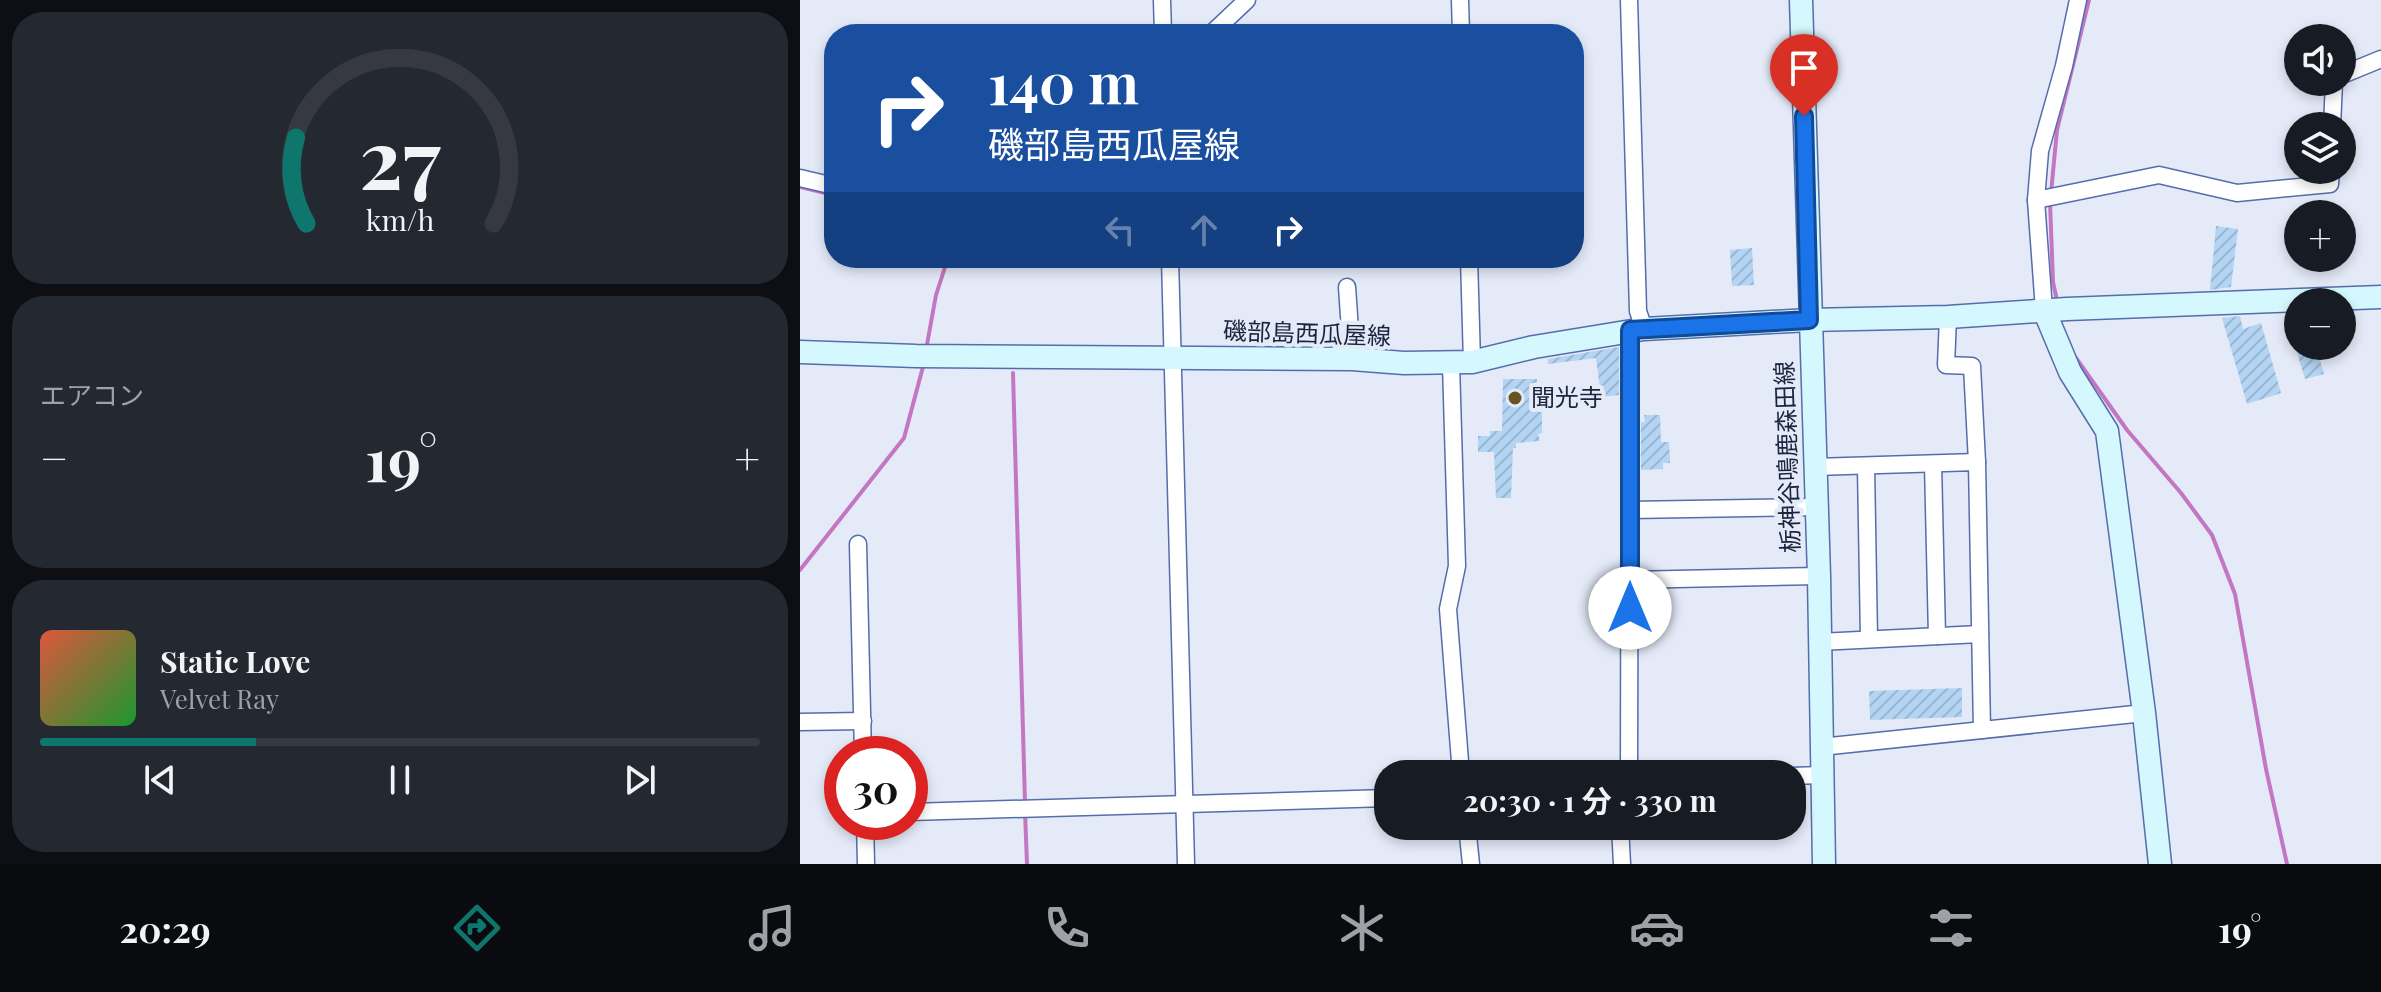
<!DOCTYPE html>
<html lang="ja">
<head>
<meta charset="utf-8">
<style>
	:root { --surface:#171b24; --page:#242831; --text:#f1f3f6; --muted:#9ea1a6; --line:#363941; --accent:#0f766e }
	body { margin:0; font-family:"Playfair Display","Noto Sans JP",serif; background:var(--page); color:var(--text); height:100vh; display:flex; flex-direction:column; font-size:30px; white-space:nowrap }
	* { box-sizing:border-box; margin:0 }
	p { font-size:26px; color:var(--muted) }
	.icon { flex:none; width:44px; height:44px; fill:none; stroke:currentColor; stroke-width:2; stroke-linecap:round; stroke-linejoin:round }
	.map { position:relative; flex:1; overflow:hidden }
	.drawer { display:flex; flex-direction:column; gap:12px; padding:12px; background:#0d0f14; width:800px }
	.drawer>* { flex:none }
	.banner { position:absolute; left:24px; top:24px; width:760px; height:244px; border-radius:32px; box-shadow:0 4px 12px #0003; background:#1a4fa0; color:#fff; overflow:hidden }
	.controls { position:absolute; left:1484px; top:24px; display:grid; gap:16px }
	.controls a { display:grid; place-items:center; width:72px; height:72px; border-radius:50%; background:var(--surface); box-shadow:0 4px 12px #0003; font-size:40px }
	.speed { position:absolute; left:24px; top:736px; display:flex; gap:16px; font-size:40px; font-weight:700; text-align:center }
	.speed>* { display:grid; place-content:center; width:104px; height:104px; border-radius:50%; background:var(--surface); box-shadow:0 4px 12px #0003; line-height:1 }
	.speed .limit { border:12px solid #d22; background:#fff; color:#111 }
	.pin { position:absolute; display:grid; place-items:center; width:68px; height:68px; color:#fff; margin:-82px -34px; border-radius:50% 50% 50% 0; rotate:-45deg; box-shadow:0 0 8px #0007 }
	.pin .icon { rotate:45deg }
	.me { position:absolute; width:88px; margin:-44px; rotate:0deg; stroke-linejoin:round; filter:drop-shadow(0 0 6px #0008) }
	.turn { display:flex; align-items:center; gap:28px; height:168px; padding:0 32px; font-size:36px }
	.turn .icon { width:104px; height:104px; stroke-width:2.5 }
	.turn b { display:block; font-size:56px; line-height:68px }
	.lanes { display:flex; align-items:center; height:76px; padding:0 32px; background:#0003; justify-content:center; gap:40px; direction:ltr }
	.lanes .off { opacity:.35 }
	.big { font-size:60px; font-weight:700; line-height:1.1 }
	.drawer .card { flex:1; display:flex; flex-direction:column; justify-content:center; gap:12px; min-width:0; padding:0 28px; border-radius:32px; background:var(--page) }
	.drawer .dial { align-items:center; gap:0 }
	.dial svg { height:208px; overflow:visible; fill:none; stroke:var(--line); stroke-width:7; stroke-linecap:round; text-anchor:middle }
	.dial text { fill:var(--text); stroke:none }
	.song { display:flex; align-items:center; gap:24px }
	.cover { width:96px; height:96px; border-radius:12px; background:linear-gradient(135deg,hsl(10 70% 55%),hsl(130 70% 35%)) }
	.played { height:8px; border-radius:4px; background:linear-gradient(90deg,var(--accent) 30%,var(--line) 30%) }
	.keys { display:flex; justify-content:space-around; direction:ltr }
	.heat { display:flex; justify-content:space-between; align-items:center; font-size:44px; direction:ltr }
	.trip { position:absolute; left:574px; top:760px; width:432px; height:80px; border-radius:32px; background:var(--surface); box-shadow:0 4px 12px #0003; font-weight:700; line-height:80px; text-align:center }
	.tabs { display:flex; height:128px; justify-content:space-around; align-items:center; background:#090b0e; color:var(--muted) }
	.tabs .icon { width:56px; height:56px }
	.tabs .current { color:var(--accent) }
	.tabs b { font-size:36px; color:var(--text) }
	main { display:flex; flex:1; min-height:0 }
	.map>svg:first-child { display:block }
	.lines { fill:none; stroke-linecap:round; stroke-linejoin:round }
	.stream { stroke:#c376c2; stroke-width:4 }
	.building { fill:url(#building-hatch) }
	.street-casing { stroke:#556daa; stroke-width:19 }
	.secondary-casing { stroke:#556daa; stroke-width:25 }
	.street { stroke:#fff; stroke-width:16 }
	.secondary { stroke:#d4f8fd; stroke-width:22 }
	.route-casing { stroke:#114b97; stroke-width:20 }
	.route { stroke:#1a73e8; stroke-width:14 }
	.poi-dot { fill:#675422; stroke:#e4eaf8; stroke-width:3 }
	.labels { text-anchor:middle; stroke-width:8; stroke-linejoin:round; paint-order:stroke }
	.street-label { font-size:24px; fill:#1a243d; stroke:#e4eaf8 }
	.poi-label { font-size:24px; fill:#1a243d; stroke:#e4eaf8; text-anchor:start }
</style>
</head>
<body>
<main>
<section class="drawer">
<div class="card dial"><svg viewBox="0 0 100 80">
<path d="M14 69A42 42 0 1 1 86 69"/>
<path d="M14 69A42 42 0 0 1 10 36" stroke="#0f766e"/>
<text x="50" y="56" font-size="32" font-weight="700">27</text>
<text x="50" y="72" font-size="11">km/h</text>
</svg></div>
<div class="card"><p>エアコン</p>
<div class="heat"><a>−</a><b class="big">19°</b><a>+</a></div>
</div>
<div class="card">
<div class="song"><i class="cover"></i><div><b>Static Love</b><p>Velvet Ray</p></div></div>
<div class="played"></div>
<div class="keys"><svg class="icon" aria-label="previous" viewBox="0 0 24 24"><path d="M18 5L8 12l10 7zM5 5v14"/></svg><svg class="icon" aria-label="pause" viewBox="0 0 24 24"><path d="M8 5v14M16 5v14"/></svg><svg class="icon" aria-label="next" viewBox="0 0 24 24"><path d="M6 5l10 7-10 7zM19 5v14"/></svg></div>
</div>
</section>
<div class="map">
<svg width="1581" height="864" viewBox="0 0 1581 864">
	<defs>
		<pattern id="building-hatch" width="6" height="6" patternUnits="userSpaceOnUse" patternTransform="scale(2)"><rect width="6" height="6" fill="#b3d4f3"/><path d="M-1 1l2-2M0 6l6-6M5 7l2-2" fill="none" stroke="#99b6d1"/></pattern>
	</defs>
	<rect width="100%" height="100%" fill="#e4eaf8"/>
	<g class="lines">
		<g class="stream">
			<polyline points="0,187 34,195"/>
			<polyline points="1251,193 1257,130 1289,0"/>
			<polyline points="1250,202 1253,282 1257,301"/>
			<polyline points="126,350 136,295 148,258"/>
			<polyline points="1276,358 1327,430 1381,493 1412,535 1435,594 1466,769 1487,864"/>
			<polyline points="213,373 225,803"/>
			<polyline points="0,570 104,438 124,363"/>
			<polyline points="225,811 227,864"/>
		</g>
	</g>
	<g class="building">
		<polygon points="1416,226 1438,229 1431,287 1410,290"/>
		<polygon points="952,248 954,285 932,286 930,250"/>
		<polygon points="1440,316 1443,329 1461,323 1481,393 1447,404 1422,318"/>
		<polygon points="1495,346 1516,346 1524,374 1505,379"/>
		<polygon points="819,347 819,395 801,397 796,358 748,364 748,359"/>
		<polygon points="703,379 737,379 737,412 742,412 742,433 738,434 740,441 716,443 716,448 713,448 711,498 696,498 694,452 678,452 678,436 690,436 690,431 702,431"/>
		<polygon points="844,415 860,415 861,442 869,442 870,463 863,463 863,469 841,470 841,422 845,422"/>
		<polygon points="1162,688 1162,717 1070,720 1069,691"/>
	</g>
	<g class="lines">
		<defs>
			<g id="street">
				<polyline points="362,0 363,34"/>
				<polyline points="660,0 661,34"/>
				<polyline points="829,0 838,311 844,329"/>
				<polyline points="411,34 447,0"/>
				<polyline points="1542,75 1581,59"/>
				<polyline points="1532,126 1534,82"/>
				<polyline points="0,178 34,186"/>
				<polyline points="1236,200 1359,175 1437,193 1530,184 1531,170"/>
				<polyline points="370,258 386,864"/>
				<polyline points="669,258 672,362"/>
				<polyline points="547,287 552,359"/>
				<polyline points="1244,310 1236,200 1240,151 1264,66 1278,0"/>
				<polyline points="1148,317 1146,365 1172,366 1177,462"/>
				<polyline points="651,364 657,566 648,609 661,774"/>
				<polyline points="1133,464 1137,636"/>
				<polyline points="1014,467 1177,462 1182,730"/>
				<polyline points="1066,467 1069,639"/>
				<polyline points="830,510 1015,507"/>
				<polyline points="58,544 63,754"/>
				<polyline points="830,580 1019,576"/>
				<polyline points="1019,642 1180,634"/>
				<polyline points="0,722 63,721"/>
				<polyline points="1021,747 1344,713"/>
				<polyline points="829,774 830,330"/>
				<polyline points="992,776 1022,775"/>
				<polyline points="110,812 588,798"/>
				<polyline points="65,822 66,864"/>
				<polyline points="667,826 671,864"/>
				<polyline points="820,826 822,864"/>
			</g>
			<g id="secondary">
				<polyline points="1001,0 1019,576 1024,864"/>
				<polyline points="1244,310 1270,372 1307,431 1344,713 1360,864"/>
				<polyline points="0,352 116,356 552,359 604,363 672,362 734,347 844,329 1009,320 1148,317 1267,309 1581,297"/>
			</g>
		</defs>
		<use href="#street" class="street-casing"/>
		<use href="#secondary" class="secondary-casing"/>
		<use href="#street" class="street"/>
		<use href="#secondary" class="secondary"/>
	</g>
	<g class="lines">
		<defs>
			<polyline id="route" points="830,608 830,330 1009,320 1004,116"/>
		</defs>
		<use href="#route" class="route-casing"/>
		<use href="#route" class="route"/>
	</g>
	<circle class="poi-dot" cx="715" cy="398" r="8"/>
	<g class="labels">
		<g class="street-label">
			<text transform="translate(507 334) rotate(2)" y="8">磯部島西瓜屋線</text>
			<text transform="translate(988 457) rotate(-92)" y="8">栃神谷鳴鹿森田線</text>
		</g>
		<g class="poi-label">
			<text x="731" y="406">聞光寺</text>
		</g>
	</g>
</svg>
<div class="controls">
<a><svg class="icon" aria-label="sound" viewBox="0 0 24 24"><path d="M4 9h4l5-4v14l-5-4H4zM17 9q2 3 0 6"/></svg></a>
<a><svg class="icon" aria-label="layers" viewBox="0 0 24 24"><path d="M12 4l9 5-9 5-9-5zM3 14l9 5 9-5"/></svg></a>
<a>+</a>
<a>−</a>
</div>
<div class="speed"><div class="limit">30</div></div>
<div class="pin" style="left:1004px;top:116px;background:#d93025"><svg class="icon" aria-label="arrive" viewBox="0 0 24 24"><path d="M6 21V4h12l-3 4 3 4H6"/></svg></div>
<svg class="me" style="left:830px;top:608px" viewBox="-20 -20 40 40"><circle r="19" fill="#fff"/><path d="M0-13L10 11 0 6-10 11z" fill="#1a73e8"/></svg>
<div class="trip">20:30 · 1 分 · 330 m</div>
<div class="banner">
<div class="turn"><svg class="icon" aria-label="right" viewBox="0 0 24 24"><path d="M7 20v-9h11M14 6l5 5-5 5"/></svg><div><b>140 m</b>磯部島西瓜屋線</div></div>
<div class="lanes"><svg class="icon off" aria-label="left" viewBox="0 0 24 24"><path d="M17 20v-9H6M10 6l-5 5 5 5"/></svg><svg class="icon off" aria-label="ahead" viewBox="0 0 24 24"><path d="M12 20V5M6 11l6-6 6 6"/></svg><svg class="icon" aria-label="right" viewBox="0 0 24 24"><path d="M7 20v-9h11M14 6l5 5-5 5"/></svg></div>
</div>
</div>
</main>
<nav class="tabs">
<b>20:29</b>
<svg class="icon current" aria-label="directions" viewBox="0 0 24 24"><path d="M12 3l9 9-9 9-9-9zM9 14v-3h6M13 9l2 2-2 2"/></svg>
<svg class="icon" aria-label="music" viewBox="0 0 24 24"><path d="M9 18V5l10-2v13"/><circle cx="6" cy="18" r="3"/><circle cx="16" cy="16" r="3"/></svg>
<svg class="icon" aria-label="phone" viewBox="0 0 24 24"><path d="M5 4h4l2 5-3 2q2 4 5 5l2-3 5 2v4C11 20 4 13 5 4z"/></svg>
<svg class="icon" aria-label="climate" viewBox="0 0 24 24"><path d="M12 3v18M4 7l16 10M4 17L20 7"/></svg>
<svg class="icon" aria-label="car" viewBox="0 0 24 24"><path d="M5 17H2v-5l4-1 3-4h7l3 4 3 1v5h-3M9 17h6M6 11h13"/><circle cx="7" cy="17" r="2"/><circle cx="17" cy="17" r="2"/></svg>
<svg class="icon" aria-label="filters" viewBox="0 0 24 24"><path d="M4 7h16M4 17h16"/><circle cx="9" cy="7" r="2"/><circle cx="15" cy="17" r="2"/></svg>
<b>19°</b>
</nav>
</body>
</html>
